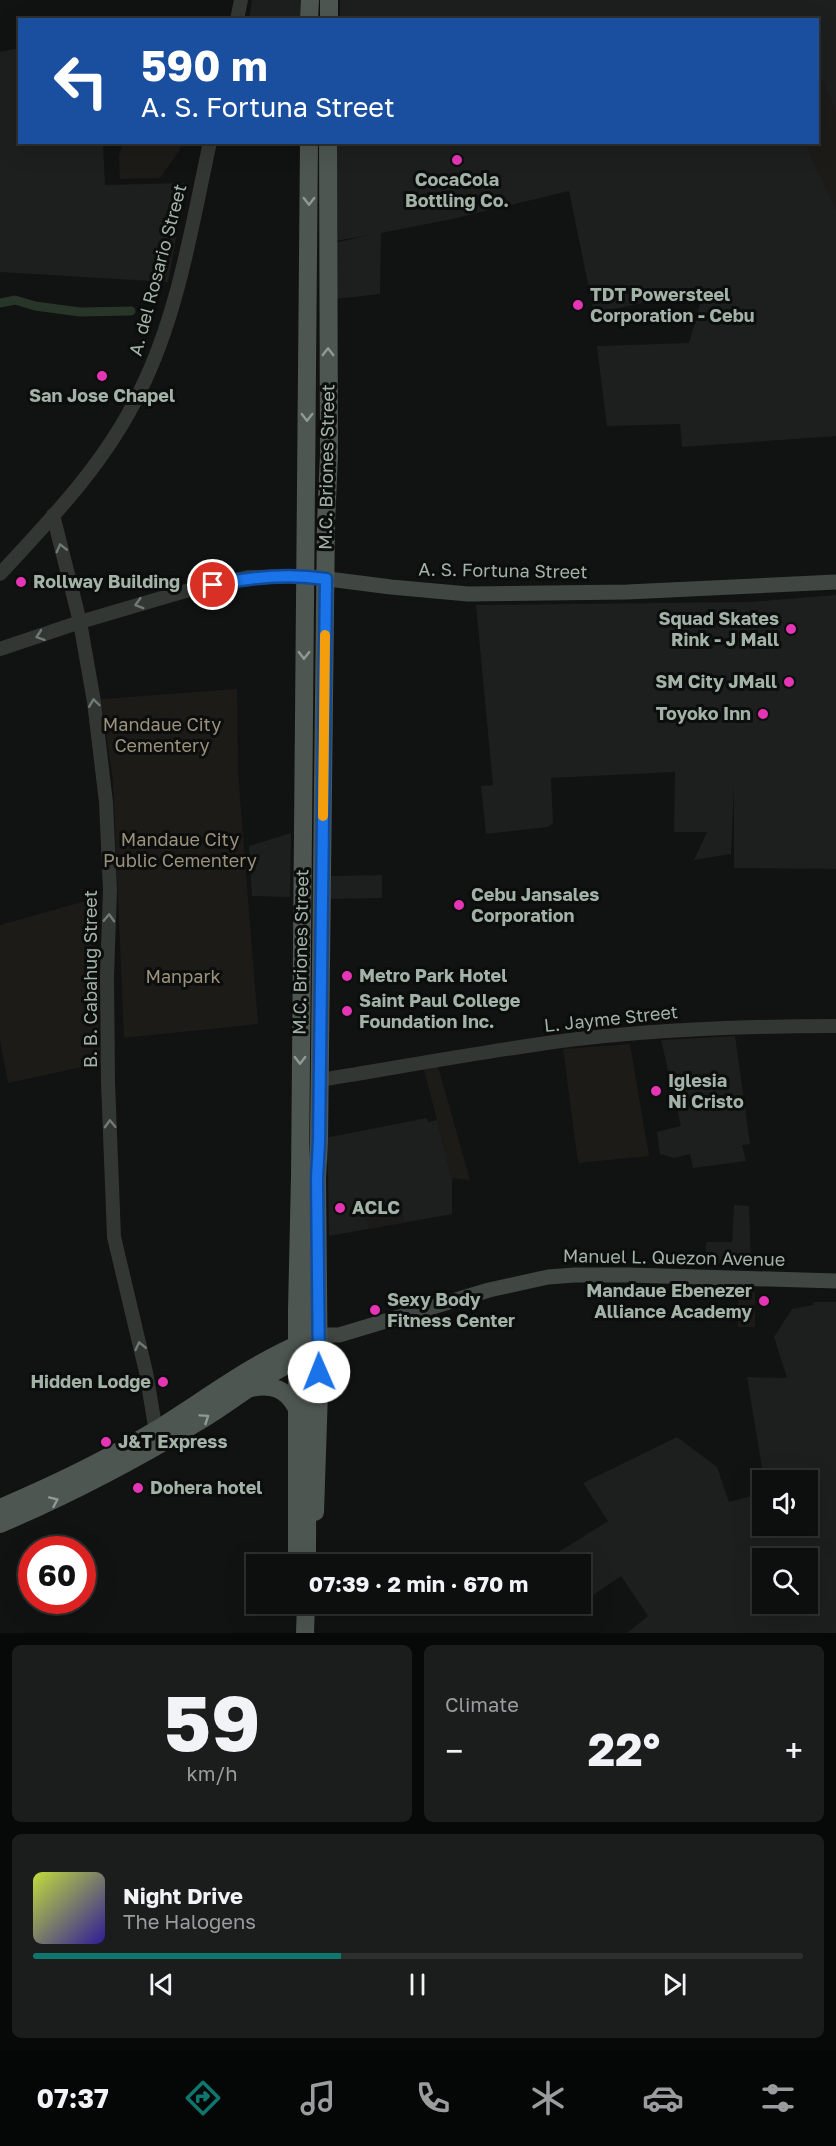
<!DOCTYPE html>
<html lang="en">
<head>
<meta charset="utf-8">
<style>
	:root { --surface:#0d0e0e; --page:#1b1c1c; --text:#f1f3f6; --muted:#9a9c9e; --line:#2d2e2e; --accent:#0f766e }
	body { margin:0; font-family:"Golos Text",sans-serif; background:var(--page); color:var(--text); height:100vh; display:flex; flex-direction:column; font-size:22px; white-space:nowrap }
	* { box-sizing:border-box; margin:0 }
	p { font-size:20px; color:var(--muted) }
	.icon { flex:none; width:33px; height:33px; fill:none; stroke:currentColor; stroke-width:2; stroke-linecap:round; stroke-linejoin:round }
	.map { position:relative; height:1633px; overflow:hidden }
	.drawer { display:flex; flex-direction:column; gap:12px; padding:12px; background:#070808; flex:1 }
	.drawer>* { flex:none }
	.banner { position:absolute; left:18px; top:18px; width:801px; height:126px; border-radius:0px; box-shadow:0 6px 24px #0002,0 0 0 2px var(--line); background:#1a4fa0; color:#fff; overflow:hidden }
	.controls { position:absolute; left:752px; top:1470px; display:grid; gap:12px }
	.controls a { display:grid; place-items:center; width:66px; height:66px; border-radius:0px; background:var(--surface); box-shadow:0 6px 24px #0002,0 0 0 2px var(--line); font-size:30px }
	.speed { position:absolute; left:18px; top:1536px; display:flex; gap:12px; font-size:30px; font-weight:700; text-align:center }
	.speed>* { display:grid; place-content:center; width:78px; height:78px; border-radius:50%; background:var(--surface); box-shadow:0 6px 24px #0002,0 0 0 2px var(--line); line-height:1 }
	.speed .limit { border:9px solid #d22; background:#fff; color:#111 }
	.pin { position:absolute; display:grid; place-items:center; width:51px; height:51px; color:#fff; margin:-26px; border:3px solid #fff; border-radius:50%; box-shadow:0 2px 6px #0007 }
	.me { position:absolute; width:66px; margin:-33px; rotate:359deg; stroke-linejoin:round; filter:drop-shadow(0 0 4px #0008) }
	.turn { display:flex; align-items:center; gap:21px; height:126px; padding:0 24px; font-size:27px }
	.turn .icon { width:78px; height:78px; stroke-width:2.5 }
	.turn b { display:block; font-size:42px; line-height:51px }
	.big { font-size:45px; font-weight:700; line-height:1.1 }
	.drawer .card { flex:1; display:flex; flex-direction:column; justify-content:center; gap:9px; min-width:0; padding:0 21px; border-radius:9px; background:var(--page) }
	.drawer .dial { align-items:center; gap:0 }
	.dial b { font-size:78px; line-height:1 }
	.song { display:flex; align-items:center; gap:18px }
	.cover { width:72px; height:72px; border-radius:9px; background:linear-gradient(135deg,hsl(70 70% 55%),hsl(250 70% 35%)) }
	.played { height:6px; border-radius:3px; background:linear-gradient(90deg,var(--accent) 40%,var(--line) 40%) }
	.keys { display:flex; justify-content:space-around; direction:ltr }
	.heat { display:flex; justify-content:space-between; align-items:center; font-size:33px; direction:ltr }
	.drawer .tiles { flex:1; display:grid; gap:12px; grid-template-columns:1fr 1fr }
	.card:last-child { grid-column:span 2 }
	.trip { position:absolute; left:246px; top:1554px; width:345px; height:60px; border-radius:0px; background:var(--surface); box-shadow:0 6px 24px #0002,0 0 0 2px var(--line); font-weight:700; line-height:60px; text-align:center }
	.tabs { display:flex; height:96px; justify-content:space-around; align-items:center; background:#050606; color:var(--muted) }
	.tabs .icon { width:42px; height:42px }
	.tabs .current { color:var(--accent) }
	.tabs b { font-size:27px; color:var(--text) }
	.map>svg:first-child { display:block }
	.built { fill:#1d1f1e; fill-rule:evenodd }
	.green { fill:#1c1b17 }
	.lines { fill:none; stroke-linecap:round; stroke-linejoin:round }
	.canal { stroke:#283529; stroke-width:9 }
	.tertiary { stroke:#323734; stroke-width:14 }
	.secondary { stroke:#404743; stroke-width:15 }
	.primary { stroke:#4e5651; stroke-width:18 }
	.primary-bridge { stroke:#4e5651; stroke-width:18 }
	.oneway { stroke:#8e9b92 }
	.oneway2 { stroke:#707b73 }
	.route-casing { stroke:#114b97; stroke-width:15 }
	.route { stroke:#1a73e8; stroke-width:10 }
	.slow { stroke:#f59e0b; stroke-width:10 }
	.poi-dot { fill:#e535b5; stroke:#0c0d0d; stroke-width:2 }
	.labels { text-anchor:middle; stroke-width:6; stroke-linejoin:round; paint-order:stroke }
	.poi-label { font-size:18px; font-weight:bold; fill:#a3b2a7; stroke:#0c0d0d; text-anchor:start }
	.street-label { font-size:18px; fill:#a3b2a7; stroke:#0c0d0d }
	.park-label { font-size:18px; fill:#9c917b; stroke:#0c0d0d }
</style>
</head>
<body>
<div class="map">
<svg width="836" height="1633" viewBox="0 0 836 1633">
	<rect width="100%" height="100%" fill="#111212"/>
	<g class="built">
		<polygon points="252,0 302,0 302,19 249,20"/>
		<polygon points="340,0 836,0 836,436 682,447 680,424 607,426 597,346 689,343 704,290 594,313 569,191 452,219 381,233 380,294 335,299 334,243 370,235 335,241 337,143 818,142 818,20 340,20"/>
		<polygon points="19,48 20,142 103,143 105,185 186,183 168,282 0,272 0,52"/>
		<polygon points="836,595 836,869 734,868 734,785 731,854 694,860 707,832 674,832 675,772 551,778 553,823 548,827 486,834 481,786 493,785 476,605 750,602"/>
		<polygon points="291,833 290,897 252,896 249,846"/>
		<polygon points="382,875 382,898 331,899 330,876"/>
		<polygon points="735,1036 750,1144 742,1145 746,1161 693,1168 690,1154 674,1158 660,1154 657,1132 681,1126 661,1040"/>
		<polygon points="427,1118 428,1122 437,1120 452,1178 452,1214 329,1236 328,1169 325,1138"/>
		<polygon points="734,1205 749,1206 751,1265 705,1265 706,1242 732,1242"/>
		<path d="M814,1302H836V1633H627L648,1616L621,1576L581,1603L580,1564H544L543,1562L608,1521L583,1483L677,1437L717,1467L729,1502L762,1493V1526H807V1480H764L747,1377L787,1378L774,1337L792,1309L813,1305ZM762,1558H807V1604H762Z"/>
	</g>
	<g class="green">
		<polygon points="822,79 836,111 836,211 805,143 818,142 818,81"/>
		<polygon points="123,143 123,142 181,143 179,151 160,178 120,179 119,155"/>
		<polygon points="237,689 238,772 258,1024 124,1038 113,781 101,699"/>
		<polygon points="96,898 95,977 101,1063 8,1083 0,1040 0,925"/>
		<polygon points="630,1044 649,1156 578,1163 563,1049"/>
		<polygon points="437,1063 470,1180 452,1178 423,1066"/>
		<polygon points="402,1208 404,1223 368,1228 366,1213"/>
		<rect x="738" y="1290" width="17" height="37"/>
	</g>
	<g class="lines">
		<polyline class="canal" points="0,303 15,300 35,306 80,312 131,311"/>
		<g class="tertiary">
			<polyline points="237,20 241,0"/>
			<polyline points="53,515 80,622 94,702 106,802 110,890 107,976 108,1082 114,1237 146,1372 157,1438"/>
			<path d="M0,574C52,518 107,461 140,391C178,315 192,225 210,142"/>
			<polyline points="0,649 80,622 182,592 248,577 305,576"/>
			<path d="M320,1080C389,1069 458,1056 527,1046C629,1030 733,1026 836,1026"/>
		</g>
		<g class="secondary">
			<polyline points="305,576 391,587 468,594 627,592 836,582"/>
			<polyline points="318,1335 339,1335 489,1290 548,1277 575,1275 629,1275 836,1281"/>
		</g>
		<g class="primary">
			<polyline points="309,20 310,0"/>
			<polyline points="329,20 329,0"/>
			<path d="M251,1388C271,1384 286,1388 296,1407"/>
			<path d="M0,1508C54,1485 106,1460 156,1430C205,1400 252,1363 306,1341"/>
			<polyline points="315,1512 319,1392 317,1178 319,1141 326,523 329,455 328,142"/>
			<path d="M0,1524C68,1495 133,1461 196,1423C233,1402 266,1371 306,1357"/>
			<polyline points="297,1564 297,1310 300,1176 309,142"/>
			<polyline points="305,1633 306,1604"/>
		</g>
		<polyline class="primary-bridge" points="307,1557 308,1188"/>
	</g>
	<defs><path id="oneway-chevron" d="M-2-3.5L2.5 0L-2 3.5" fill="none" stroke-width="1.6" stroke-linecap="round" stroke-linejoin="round" transform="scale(1.5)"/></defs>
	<g class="oneway">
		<use href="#oneway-chevron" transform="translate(309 201) rotate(90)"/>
		<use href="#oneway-chevron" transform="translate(328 352) rotate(-90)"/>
		<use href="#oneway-chevron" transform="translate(307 417) rotate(90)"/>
		<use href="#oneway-chevron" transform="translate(304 655) rotate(91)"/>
		<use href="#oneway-chevron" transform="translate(300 1060) rotate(90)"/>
		<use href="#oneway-chevron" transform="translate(205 1418) rotate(-34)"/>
		<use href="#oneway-chevron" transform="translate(54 1501) rotate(-24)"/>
	</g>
	<g class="oneway2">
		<use href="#oneway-chevron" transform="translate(61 548) rotate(-104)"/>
		<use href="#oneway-chevron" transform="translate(139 604) rotate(164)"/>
		<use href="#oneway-chevron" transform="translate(40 636) rotate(161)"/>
		<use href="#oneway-chevron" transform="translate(94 703) rotate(-98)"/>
		<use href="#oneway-chevron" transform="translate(109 918) rotate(-88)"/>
		<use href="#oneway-chevron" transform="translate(110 1124) rotate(-92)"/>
		<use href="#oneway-chevron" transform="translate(140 1346) rotate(-103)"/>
	</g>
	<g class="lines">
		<defs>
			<path id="route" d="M213,585C250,577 287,573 326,579L319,1141L317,1178L319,1372"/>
		</defs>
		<use href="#route" class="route-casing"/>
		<use href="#route" class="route"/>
		<polyline class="slow" points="323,816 325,635"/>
	</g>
	<g class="poi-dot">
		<circle cx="457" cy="160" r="6"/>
		<circle cx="578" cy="305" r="6"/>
		<circle cx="102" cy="376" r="6"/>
		<circle cx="21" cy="582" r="6"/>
		<circle cx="791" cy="629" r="6"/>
		<circle cx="789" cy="682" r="6"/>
		<circle cx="763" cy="714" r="6"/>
		<circle cx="459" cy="905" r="6"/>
		<circle cx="347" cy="976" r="6"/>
		<circle cx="347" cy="1011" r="6"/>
		<circle cx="656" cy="1091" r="6"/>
		<circle cx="340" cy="1208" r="6"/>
		<circle cx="764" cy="1301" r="6"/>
		<circle cx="375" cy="1310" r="6"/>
		<circle cx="163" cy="1382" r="6"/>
		<circle cx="106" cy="1442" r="6"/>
		<circle cx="138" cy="1488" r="6"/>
	</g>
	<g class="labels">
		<g class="poi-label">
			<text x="457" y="186" text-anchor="middle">CocaCola<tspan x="457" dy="21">Bottling Co.</tspan></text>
			<text x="590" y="301">TDT Powersteel<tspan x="590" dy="21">Corporation - Cebu</tspan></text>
			<text x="102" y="402" text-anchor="middle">San Jose Chapel</text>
			<text x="33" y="588">Rollway Building</text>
			<text x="779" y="625" text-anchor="end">Squad Skates<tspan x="779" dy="21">Rink - J Mall</tspan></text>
			<text x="777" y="688" text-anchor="end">SM City JMall</text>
			<text x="751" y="720" text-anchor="end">Toyoko Inn</text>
			<text x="471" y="901">Cebu Jansales<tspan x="471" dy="21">Corporation</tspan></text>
			<text x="359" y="982">Metro Park Hotel</text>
			<text x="359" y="1007">Saint Paul College<tspan x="359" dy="21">Foundation Inc.</tspan></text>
			<text x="668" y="1087">Iglesia<tspan x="668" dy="21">Ni Cristo</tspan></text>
			<text x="352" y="1214">ACLC</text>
			<text x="752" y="1297" text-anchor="end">Mandaue Ebenezer<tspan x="752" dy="21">Alliance Academy</tspan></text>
			<text x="387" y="1306">Sexy Body<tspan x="387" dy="21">Fitness Center</tspan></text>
			<text x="151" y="1388" text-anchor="end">Hidden Lodge</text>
			<text x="118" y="1448">J&amp;T Express</text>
			<text x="150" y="1494">Dohera hotel</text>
		</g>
		<g class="street-label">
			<text transform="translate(158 270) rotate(-75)" y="6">A. del Rosario Street</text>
			<text transform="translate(327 467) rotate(-89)" y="6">M.C. Briones Street</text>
			<text transform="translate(503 571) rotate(1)" y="6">A. S. Fortuna Street</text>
			<text transform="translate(301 952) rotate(-89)" y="6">M.C. Briones Street</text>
			<text transform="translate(91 979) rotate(-90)" y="6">B. B. Cabahug Street</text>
			<text transform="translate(611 1019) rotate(-6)" y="6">L. Jayme Street</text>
			<text transform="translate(674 1258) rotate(1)" y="6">Manuel L. Quezon Avenue</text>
		</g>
		<g class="park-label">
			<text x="162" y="731">Mandaue City<tspan x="162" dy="21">Cementery</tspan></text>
			<text x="180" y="846">Mandaue City<tspan x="180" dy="21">Public Cementery</tspan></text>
			<text x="183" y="983">Manpark</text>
		</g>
	</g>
</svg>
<div class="controls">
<a><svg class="icon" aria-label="sound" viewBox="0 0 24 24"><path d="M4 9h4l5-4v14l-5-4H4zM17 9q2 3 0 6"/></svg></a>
<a><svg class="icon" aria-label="search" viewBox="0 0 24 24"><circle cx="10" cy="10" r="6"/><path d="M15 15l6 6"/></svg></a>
</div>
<div class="speed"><div class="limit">60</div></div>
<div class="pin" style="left:213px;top:585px;background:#d93025"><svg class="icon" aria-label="arrive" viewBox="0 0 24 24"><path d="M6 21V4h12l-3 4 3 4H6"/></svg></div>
<svg class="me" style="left:319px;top:1372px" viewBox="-20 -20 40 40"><circle r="19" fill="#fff"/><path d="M0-13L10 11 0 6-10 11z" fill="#1a73e8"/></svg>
<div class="trip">07:39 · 2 min · 670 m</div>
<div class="banner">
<div class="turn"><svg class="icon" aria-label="left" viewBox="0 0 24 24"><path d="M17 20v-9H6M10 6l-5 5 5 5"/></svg><div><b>590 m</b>A. S. Fortuna Street</div></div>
</div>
</div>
<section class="drawer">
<div class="tiles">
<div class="card dial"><b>59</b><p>km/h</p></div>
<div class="card"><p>Climate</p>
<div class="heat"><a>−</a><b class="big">22°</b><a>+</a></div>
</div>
<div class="card">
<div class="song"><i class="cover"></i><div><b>Night Drive</b><p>The Halogens</p></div></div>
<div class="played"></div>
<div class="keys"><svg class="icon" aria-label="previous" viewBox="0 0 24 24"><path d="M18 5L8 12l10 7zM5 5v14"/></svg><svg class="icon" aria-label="pause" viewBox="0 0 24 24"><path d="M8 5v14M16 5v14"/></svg><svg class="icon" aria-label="next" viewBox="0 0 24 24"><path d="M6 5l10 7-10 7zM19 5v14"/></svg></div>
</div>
</div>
</section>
<nav class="tabs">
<b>07:37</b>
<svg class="icon current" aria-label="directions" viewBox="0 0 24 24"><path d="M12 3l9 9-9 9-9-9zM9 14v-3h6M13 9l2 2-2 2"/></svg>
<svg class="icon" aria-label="music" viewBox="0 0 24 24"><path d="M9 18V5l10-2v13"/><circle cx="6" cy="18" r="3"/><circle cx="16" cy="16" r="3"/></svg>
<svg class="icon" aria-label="phone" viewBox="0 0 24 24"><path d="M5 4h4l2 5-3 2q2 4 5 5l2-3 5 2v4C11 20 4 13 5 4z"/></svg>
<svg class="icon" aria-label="climate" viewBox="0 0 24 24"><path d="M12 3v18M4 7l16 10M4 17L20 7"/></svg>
<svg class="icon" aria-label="car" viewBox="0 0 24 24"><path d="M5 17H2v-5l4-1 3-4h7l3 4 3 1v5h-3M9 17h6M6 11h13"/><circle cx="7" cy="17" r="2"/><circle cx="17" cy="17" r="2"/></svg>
<svg class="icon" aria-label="filters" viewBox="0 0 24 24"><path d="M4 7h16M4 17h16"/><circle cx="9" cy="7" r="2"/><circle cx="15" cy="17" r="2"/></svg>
</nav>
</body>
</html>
